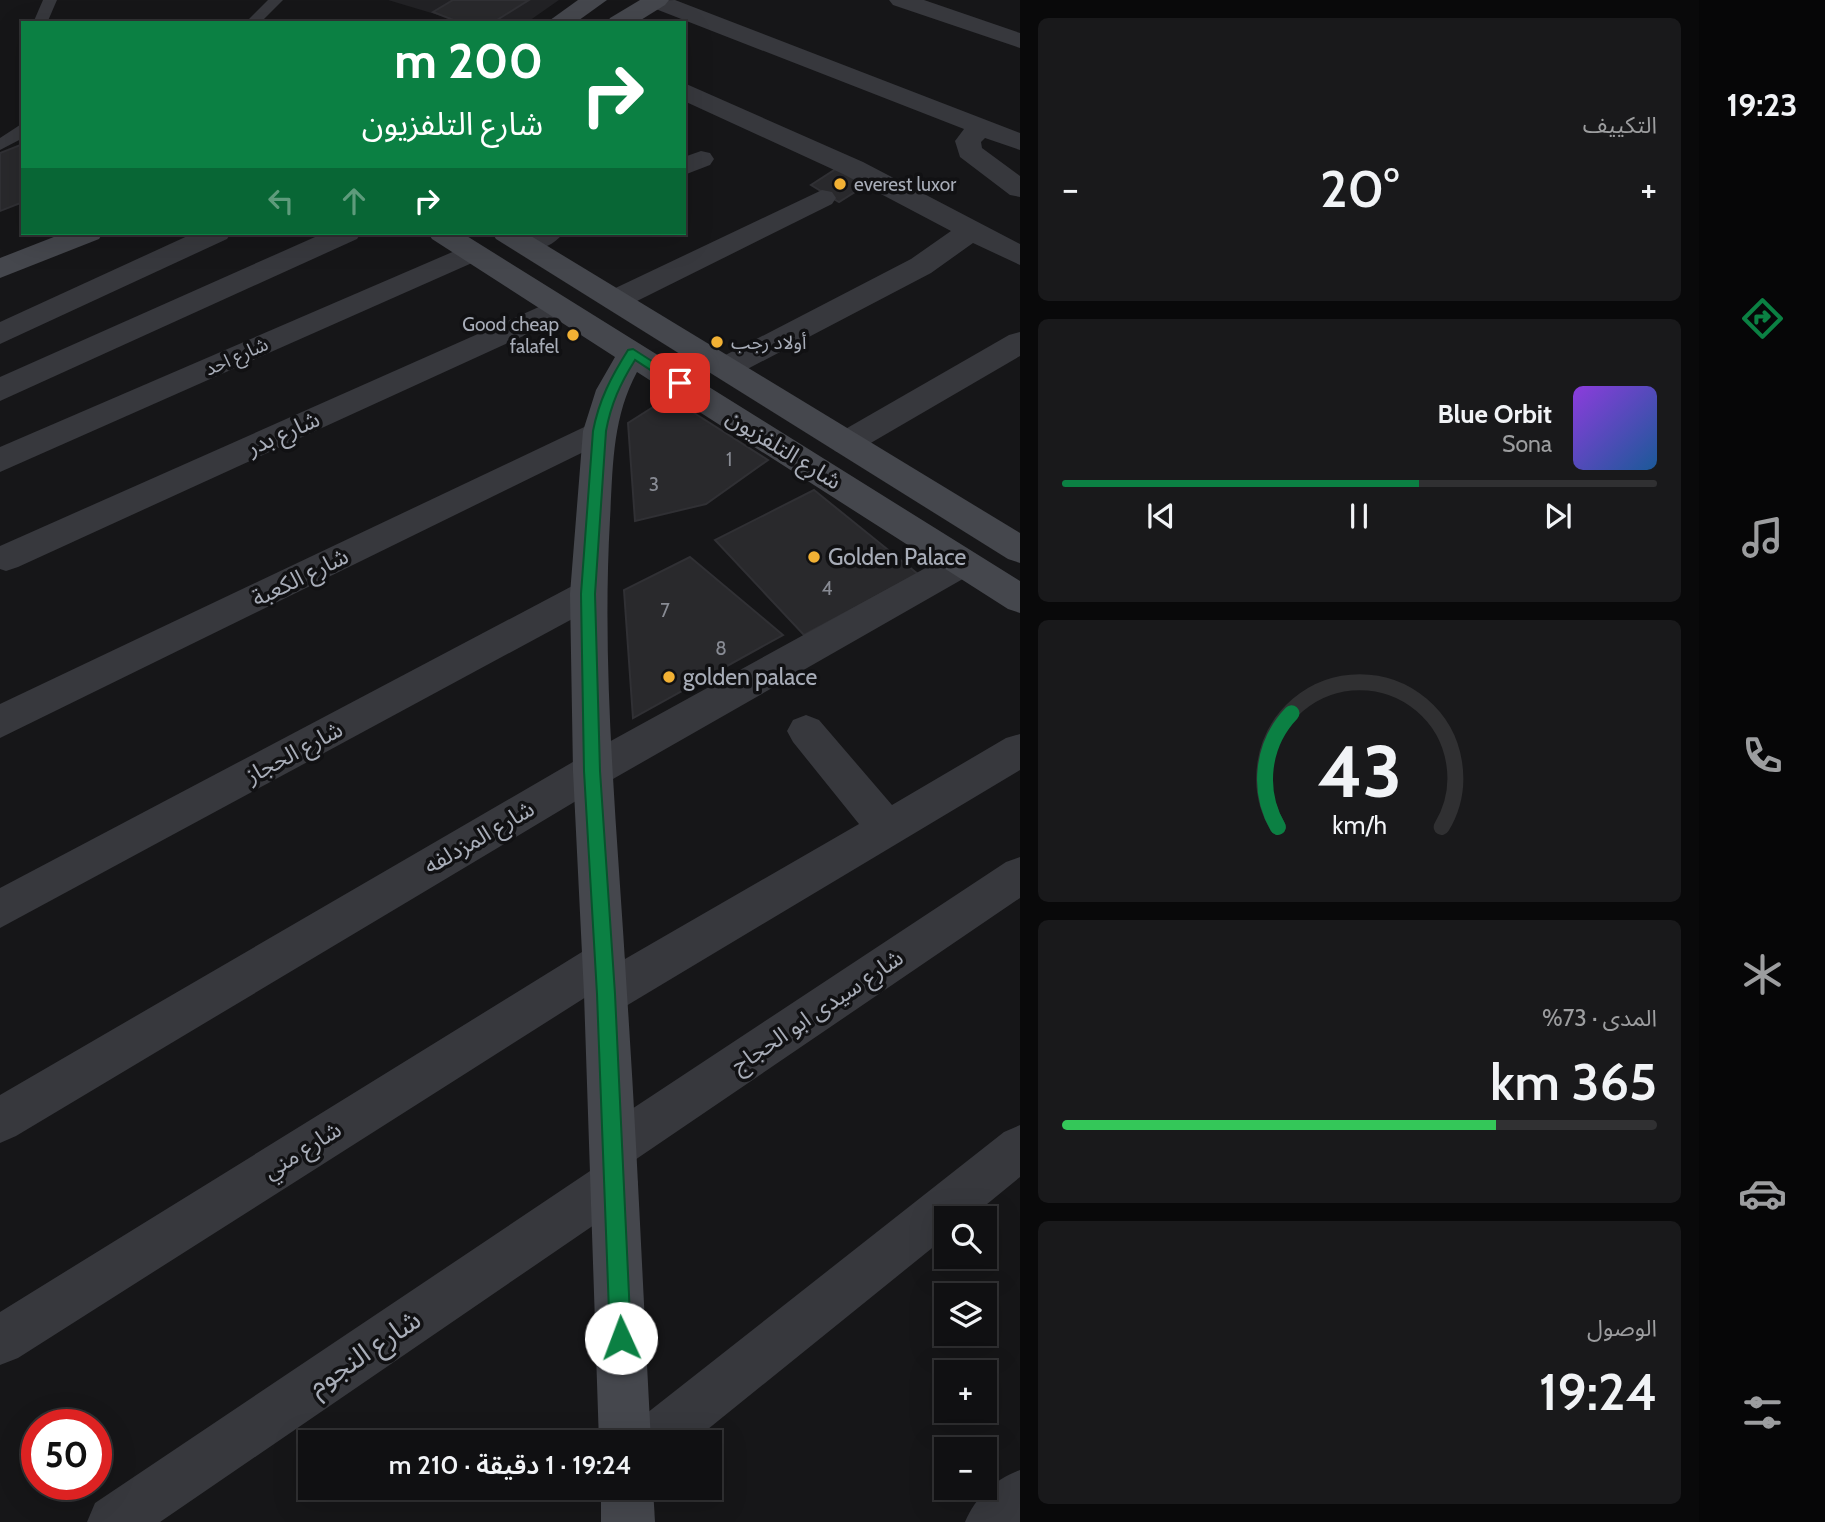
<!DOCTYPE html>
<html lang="ar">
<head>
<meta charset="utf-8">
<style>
	:root { --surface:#101012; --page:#19191b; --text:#f1f3f6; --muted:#9c9d9f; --line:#303032; --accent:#0b8043 }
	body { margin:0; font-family:Cabin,"Noto Sans Arabic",sans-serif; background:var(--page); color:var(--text); direction:rtl; height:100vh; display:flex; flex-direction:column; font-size:26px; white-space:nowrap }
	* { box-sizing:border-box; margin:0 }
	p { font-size:23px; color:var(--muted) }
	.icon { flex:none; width:38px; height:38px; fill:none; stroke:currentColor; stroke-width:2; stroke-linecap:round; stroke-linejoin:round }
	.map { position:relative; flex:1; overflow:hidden; direction:ltr }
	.drawer { display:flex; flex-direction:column; gap:18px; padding:18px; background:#09090a; width:679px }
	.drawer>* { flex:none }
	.top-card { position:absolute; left:21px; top:21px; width:665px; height:214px; border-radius:0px; box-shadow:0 7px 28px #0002,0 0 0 2px var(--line); direction:rtl; background:#0b8043; color:#fff; overflow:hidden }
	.tools { position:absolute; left:934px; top:1206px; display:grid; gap:14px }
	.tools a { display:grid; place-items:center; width:63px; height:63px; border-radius:0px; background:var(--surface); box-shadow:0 7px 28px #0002,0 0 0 2px var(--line); font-size:35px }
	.speed { position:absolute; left:21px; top:1409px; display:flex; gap:14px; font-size:35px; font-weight:700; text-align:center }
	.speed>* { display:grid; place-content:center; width:91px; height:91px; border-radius:50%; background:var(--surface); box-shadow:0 7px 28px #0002,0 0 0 2px var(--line); line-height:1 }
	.speed .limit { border:10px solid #d22; background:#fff; color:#111 }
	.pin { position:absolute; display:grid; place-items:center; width:60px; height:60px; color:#fff; margin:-30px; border-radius:14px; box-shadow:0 4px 10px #0006 }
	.me { position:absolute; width:77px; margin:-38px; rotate:358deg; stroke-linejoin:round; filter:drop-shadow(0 0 5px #0008) }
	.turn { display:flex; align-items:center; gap:24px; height:147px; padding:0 28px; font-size:32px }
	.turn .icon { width:91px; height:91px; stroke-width:2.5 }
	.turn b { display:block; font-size:49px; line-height:60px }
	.lanes { display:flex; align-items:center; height:66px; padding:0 28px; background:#0003; justify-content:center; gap:35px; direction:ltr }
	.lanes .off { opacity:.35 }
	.big { font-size:52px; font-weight:600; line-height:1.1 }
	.drawer .widget { flex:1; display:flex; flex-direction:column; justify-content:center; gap:10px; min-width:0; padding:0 24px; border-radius:10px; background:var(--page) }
	.drawer .dial { align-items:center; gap:0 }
	.dial svg { height:182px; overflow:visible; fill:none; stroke:var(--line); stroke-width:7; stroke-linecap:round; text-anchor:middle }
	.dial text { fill:var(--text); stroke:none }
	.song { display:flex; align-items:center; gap:21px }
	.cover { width:84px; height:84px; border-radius:10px; background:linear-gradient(135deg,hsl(270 70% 55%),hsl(210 70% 35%)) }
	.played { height:7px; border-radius:4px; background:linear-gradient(90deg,var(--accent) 60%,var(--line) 60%) }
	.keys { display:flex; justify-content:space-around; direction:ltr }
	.heat { display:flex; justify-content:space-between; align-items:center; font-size:38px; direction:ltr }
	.charge { height:10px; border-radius:5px; background:linear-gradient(90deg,#34c759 73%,var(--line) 0) }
	.trip { position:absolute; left:298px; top:1430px; width:424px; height:70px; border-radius:0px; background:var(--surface); box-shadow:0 7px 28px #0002,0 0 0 2px var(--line); font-weight:600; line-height:70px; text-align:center; direction:rtl }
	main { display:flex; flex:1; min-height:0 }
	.menu { display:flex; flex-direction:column; width:126px; justify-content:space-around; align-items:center; background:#060607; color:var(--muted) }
	.menu .icon { width:49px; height:49px }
	.menu .selected { color:var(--accent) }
	.menu b { font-size:32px; color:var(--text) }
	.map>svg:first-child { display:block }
	.built { fill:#222225 }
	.building { fill:#29292c; stroke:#303034; stroke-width:2 }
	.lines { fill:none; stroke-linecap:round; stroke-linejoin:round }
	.service { fill:#37383d; fill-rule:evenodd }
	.minor { fill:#37383d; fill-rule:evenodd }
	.secondary { fill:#45474d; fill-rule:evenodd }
	.route { fill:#0b8043; stroke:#07532c; stroke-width:2 }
	.poi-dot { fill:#f2b134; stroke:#111113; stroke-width:2.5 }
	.labels { text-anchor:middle; stroke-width:7; stroke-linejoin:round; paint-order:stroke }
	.far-poi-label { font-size:19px; fill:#a8adb8; stroke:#111113; text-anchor:start }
	.far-street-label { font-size:19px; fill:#a8adb8; stroke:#111113 }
	.number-label { font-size:19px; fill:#888b94 }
	.street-label { font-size:23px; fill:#a8adb8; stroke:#111113 }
	.poi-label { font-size:23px; fill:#a8adb8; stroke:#111113; text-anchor:start }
	.near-street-label { font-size:28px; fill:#a8adb8; stroke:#111113 }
</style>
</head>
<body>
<main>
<nav class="menu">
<b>19:23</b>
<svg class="icon selected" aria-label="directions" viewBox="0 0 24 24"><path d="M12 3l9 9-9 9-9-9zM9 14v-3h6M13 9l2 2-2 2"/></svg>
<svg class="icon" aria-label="music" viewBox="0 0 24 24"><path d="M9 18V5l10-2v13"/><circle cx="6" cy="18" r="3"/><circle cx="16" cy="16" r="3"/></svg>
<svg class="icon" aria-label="phone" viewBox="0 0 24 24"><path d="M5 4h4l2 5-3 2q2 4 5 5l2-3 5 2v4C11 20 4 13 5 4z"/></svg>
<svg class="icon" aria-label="climate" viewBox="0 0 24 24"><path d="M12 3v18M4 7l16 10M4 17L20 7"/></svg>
<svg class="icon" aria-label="car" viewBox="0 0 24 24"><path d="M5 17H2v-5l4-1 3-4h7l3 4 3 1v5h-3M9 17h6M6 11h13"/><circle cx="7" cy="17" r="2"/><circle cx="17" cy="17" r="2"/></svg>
<svg class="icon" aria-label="filters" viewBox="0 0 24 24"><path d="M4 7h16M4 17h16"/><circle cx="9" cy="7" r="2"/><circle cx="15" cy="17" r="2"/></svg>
</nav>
<section class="drawer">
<div class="widget"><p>التكييف</p>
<div class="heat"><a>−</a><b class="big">20°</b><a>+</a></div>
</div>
<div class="widget">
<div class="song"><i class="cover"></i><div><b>Blue Orbit</b><p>Sona</p></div></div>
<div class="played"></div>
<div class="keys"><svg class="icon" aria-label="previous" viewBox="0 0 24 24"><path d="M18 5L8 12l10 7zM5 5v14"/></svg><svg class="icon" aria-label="pause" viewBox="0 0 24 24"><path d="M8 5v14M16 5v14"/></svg><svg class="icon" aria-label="next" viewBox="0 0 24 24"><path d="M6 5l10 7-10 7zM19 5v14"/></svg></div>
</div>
<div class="widget dial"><svg viewBox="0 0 100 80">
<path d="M14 69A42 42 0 1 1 86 69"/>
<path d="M14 69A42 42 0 0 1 20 19" stroke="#0b8043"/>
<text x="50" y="56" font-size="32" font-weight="700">43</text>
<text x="50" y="72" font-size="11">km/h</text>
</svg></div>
<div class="widget"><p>المدى · 73%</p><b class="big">365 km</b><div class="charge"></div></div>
<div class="widget"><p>الوصول</p><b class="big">19:24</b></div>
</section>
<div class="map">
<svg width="1020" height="1522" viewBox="0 0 1020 1522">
	<rect width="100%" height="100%" fill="#161618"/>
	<polygon class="built" points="388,0 559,0 526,23 465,23"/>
	<g class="building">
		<polygon points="453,0 529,0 492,23 461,23 433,12"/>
		<polygon points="23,144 23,202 0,211 0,153"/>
		<polygon points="839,167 869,183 839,202 811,185"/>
		<polygon points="669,397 768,460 706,504 635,521 628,423"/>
		<polygon points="814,490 918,574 804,635 715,540"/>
		<polygon points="690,557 783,635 633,718 624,590"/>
	</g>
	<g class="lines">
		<g class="service">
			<polygon points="43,0 57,0 47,23 33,23"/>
			<polygon points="268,0 283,0 260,23 245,23"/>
			<polygon points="23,123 23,138 0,150 0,138"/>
		</g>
		<g class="minor">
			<polygon points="675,0 1020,133 1020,150 985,138 981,142 982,148 1020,176 1020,197 1010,195 960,157 955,141 964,129 648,6 644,1"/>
			<polygon points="889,0 924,0 1020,33 1020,48 893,5"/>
			<polygon points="684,83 863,162 1020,244 1020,265 973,243 931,273 736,375 725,379 714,375 710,368 714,361 911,259 951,231 843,174 684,101"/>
			<polygon points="701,151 710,153 714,159 710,165 684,175 684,157"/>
			<polygon points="822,190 832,192 836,198 832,204 625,307 615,310 605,307 600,300 605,293"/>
			<polygon points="194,233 231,233 227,239 0,344 0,322"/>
			<polygon points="324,233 361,233 357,239 0,401 0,377"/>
			<path d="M526,233H563C554,247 531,254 516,250L512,244L516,238Z"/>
			<polygon points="471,244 481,247 485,253 481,259 0,472 0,447"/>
			<polygon points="559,298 569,301 574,308 569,315 18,567 6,571 0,569 0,546"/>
			<polygon points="1020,332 1020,356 857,451 846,455 835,451 830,443 835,435 1009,335"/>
			<polygon points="599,420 610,423 615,431 610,439 0,738 0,704"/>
			<polygon points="963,550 975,554 980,563 975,572 606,783 16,1136 0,1143 0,1095 578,759 951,554"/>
			<polygon points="588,580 600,584 606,594 600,604 0,928 0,888 576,584"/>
			<polygon points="806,715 819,720 892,805 1006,738 1020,734 1020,770 621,1009 606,1015 591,1009 586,997 18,1358 0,1365 0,1312 590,947 605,941 620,947 625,959 859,824 793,742 787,731 793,720"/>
			<polygon points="1020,857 1020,898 629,1164 638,1182 632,1199 160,1522 87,1522 95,1503 599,1165 590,1148 597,1132 1006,862"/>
			<polygon points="1020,1125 1020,1177 970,1218 947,1218 947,1236 692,1442 625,1442 633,1424 1004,1132"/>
			<path d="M1020,1470V1522H965C976,1496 994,1480 1020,1470Z"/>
		</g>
		<g class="secondary">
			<polygon points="578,0 607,0 575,23 546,23"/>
			<polygon points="640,0 669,0 665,5 636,23 607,23 610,18"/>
			<polygon points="64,233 103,233 99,239 0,278 0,258"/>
			<path d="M428,233H462L1020,581V613L1008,609L637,372C612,418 613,467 610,519C601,677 618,835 627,994C637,1143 643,1293 651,1442H599L584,994L573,771L570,594L583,431L596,390L615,357L432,239Z"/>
			<polygon points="492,233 526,233 1020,533 1020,563 1008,559 496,239"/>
			<polygon points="601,1488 653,1488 655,1522 601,1522"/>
		</g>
	</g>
	<path class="route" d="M633,349L686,383L680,388L675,386L635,360C620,384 611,404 606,431L595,594L600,771L615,994L631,1338L628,1345L621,1348L613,1345L610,1338L597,994L584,771L581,594L593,431C599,400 611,377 628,350Z"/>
	<g class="poi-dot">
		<circle cx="840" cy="184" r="7"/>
		<circle cx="573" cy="335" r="7"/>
		<circle cx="717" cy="342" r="7"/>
		<circle cx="814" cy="557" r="7"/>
		<circle cx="669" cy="677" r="7"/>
	</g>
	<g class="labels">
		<g class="far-poi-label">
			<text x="854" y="191">everest luxor</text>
			<text x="559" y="331" text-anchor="end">Good cheap<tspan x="559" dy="22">falafel</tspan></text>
			<text x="731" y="349">أولاد رجب</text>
		</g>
		<g class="far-street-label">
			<text transform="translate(236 356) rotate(-24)" y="7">شارع احد</text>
		</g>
		<g class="number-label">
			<text x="729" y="466">1</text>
			<text x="654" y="491">3</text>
			<text x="827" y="595">4</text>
			<text x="665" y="617">7</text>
			<text x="721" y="655">8</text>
		</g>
		<g class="street-label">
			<text transform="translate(283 433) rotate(-24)" y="8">شارع بدر</text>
			<text transform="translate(784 449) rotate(32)" y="8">شارع التلفزيون</text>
			<text transform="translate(300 577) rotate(-26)" y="8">شارع الكعبة</text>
			<text transform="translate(294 752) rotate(-28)" y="8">شارع الحجاز</text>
			<text transform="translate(479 837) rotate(-30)" y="8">شارع المزدلفه</text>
			<text transform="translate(817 1011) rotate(-34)" y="8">شارع سيدى ابو الحجاج</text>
			<text transform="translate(302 1150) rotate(-32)" y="8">شارع مني</text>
		</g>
		<g class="poi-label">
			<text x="828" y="565">Golden Palace</text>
			<text x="683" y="685">golden palace</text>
		</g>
		<g class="near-street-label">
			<text transform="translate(364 1352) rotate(-34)" y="10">شارع النجوم</text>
		</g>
	</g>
</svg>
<div class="tools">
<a><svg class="icon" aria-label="search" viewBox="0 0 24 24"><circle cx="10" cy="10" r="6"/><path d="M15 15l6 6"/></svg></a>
<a><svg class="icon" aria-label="layers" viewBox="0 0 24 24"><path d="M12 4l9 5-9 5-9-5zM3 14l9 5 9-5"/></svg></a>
<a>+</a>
<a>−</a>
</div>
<div class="speed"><div class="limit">50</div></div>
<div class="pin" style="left:680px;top:383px;background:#d93025"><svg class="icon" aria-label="arrive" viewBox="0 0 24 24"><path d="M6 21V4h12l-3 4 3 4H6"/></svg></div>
<svg class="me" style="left:621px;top:1338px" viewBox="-20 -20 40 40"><circle r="19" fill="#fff"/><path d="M0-13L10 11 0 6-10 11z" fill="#0b8043"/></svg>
<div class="trip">19:24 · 1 دقيقة · 210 m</div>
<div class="top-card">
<div class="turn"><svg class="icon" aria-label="right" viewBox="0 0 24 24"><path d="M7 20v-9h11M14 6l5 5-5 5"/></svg><div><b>200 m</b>شارع التلفزيون</div></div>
<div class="lanes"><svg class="icon off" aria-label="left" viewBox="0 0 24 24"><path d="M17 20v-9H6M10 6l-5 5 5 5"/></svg><svg class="icon off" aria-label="ahead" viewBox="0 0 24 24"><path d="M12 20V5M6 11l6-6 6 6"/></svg><svg class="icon" aria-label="right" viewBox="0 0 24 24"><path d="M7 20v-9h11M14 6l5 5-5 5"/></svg></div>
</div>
</div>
</main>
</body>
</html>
